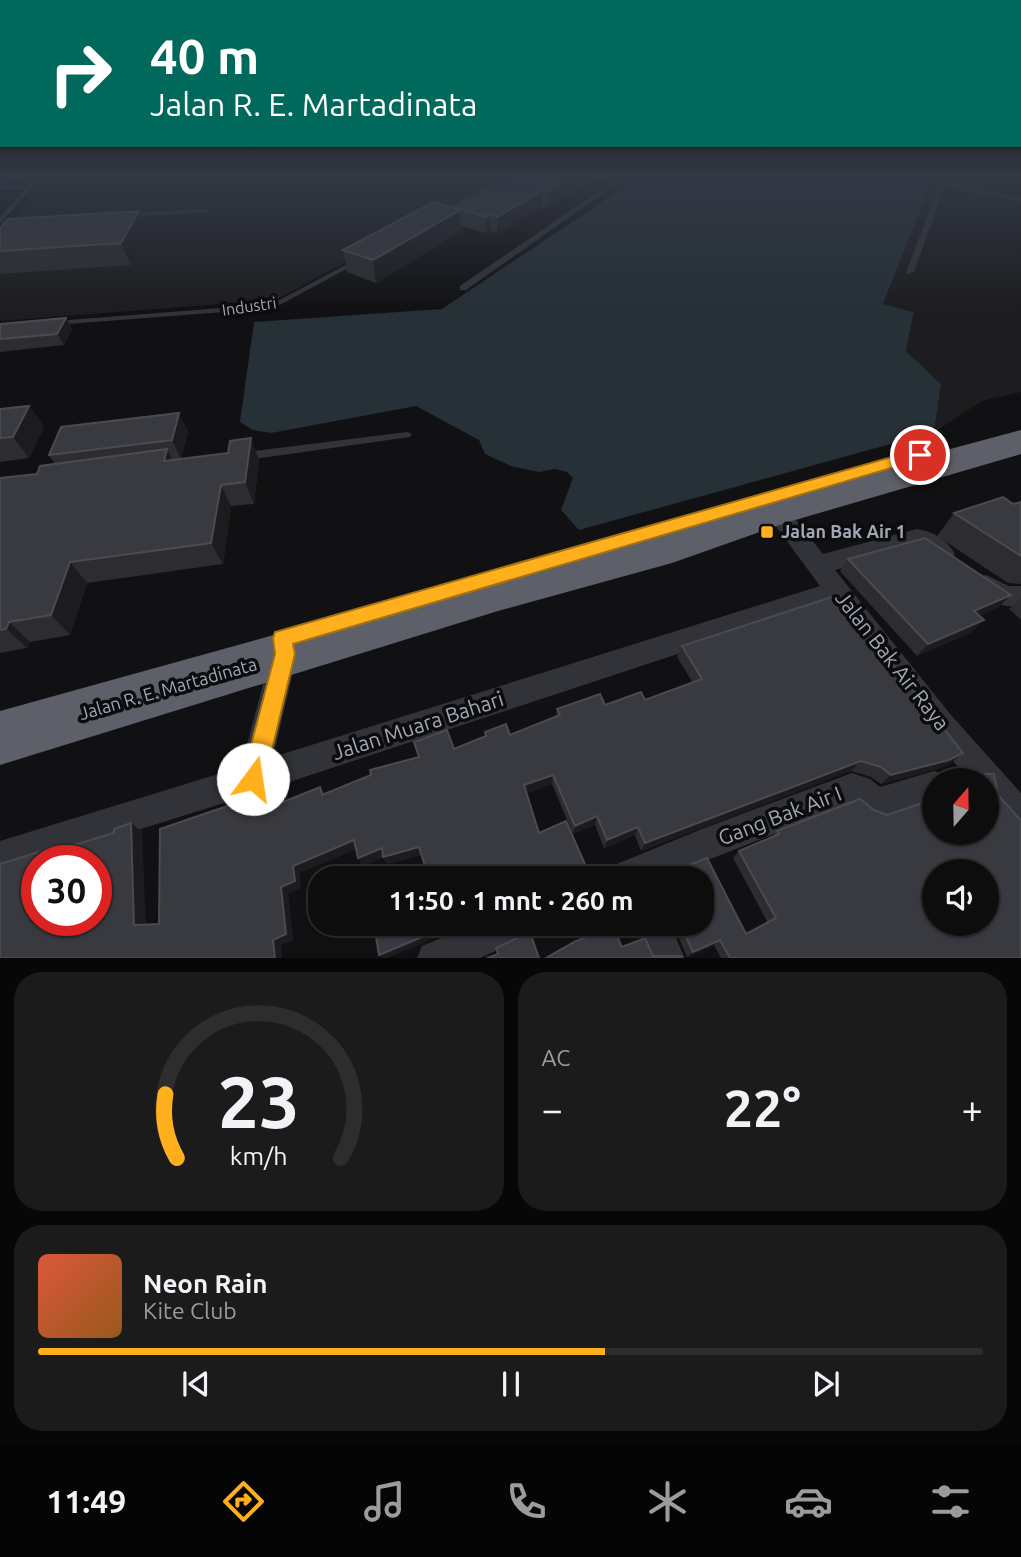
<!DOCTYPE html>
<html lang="id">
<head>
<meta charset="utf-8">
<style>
	:root { --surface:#0d0d0e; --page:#1b1b1c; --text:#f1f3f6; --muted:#9a9c9e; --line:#2d2d2e; --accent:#ffb01c }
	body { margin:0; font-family:Ubuntu,sans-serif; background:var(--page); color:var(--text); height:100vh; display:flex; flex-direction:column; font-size:26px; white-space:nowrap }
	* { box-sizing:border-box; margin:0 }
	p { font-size:23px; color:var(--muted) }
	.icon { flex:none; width:38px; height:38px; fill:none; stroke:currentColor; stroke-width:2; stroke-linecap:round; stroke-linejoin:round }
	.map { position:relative; height:958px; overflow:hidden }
	.panel { display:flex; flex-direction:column; gap:14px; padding:14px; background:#070708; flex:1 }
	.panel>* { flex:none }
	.hud { position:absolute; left:0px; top:0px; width:1022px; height:147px; box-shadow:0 2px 5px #0004,0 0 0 2px var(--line); background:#00695c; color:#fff; overflow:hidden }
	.needle { width:46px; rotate:20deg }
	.tools { position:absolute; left:922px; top:768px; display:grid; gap:14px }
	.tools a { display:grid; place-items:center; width:77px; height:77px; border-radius:50%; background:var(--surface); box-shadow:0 2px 5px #0004,0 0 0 2px var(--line); font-size:35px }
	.speed { position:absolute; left:21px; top:845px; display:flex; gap:14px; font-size:35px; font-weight:700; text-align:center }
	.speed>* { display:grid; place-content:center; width:91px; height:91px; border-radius:50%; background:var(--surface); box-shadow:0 2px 5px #0004,0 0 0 2px var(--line); line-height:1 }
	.speed .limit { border:10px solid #d22; background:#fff; color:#111 }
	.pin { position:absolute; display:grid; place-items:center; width:60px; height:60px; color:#fff; margin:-30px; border:4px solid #fff; border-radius:50%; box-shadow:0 2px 7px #0007 }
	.me { position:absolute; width:77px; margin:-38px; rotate:14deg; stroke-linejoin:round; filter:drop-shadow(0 0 5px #0008) }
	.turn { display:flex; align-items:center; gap:24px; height:147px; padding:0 35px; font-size:32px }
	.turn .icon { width:91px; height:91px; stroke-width:2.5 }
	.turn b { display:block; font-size:49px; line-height:60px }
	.big { font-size:52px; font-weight:600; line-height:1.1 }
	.panel .widget { flex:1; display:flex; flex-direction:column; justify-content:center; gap:10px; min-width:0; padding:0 24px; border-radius:28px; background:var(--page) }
	.panel .dial { align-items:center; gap:0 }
	.dial svg { height:182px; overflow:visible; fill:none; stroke:var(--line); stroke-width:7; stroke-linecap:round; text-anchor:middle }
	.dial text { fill:var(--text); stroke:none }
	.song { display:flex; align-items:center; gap:21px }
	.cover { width:84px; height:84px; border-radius:10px; background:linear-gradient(135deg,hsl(10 70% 55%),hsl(30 70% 35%)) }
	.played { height:7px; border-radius:4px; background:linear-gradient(90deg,var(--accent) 60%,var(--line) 60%) }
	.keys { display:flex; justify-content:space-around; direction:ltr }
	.heat { display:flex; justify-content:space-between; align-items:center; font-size:38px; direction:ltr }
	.panel .tiles { flex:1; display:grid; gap:14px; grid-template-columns:1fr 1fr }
	.widget:last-child { grid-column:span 2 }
	.trip { position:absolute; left:308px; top:866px; width:406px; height:70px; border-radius:28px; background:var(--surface); box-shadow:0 2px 5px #0004,0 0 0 2px var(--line); font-weight:600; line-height:70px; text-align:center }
	.tabs { display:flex; height:112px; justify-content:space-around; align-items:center; background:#050506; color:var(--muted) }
	.tabs .icon { width:49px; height:49px }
	.tabs .active { color:var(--accent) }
	.tabs b { font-size:32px; color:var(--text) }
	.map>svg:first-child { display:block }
	.built { fill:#1d1d20 }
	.water { fill:#263037 }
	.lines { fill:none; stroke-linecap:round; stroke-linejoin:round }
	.lane { fill:#313338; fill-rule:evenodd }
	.street { fill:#313338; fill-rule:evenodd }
	.highway { fill:#5d6069; fill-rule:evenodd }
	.wall { fill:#2d2d31; fill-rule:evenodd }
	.shaded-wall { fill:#1c1c1f }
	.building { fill:#393a3f; stroke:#4a4b52; stroke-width:2; fill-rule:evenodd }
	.route { fill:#ffb01c; stroke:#a67212; stroke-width:2 }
	.poi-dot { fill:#ffb01c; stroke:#0c0c0e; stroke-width:2.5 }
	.labels { text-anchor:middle; stroke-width:7; stroke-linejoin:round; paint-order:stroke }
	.far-street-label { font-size:16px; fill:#a1a7b5; stroke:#0c0c0e }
	.poi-label { font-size:18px; font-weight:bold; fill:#a1a7b5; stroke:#0c0c0e; text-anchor:start }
	.street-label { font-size:18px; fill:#a1a7b5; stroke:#0c0c0e }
	.near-street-label { font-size:21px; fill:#a1a7b5; stroke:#0c0c0e }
</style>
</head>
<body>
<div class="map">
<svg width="1021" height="959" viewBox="0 0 1021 959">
	<rect width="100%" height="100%" fill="#111113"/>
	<g class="built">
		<polygon points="49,176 502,176 276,300 0,321 0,235"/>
		<polygon points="934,176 1021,176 1021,392 982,401 934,432 941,384 906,351 914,312 883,304"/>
	</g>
	<polygon class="water" points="641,176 934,176 883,304 914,312 906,351 941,384 934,432 579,530 561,510 573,478 567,472 555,469 539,472 511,466 485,454 479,440 416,406 271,433 253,430 240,422 254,322 442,309"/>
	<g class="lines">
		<g class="lane">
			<polygon points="3,176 10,176 0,185 0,180"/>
			<polygon points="36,176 42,176 2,222 0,223 0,217 25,189 0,190 0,186 28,185"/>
			<polygon points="503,176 511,176 442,215 437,214"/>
			<polygon points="621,176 628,176 466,290 460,290 460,286"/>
			<polygon points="943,176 949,176 946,183 1021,198 1021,202 945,186 914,272 907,274 906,272"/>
			<polygon points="207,209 210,211 209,212 126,217 123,215 126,213"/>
			<polygon points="357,259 363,260 274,308 55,325 51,323 55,321 272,304"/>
			<polygon points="407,432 410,433 412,435 410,437 246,460 241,456 246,452"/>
		</g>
		<g class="street">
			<path d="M769,494L777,496L823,554L917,529C932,531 948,540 955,554L951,561L943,563L917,547L835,570L951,715L1021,793V833L1010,828L987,801V780H969L931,735L832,603L253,794L0,873V841L241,767L272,651L276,643L285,639L294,643L298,651L273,757L820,586L758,502L761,496Z"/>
			<path d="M986,575L1009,586H1021V606C1003,608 982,602 974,585L977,578Z"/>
			<polygon points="934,771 945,775 947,780 934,780 934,801 876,820 865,815 851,804 662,878 607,878 612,866 702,829 852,773 870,779 880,787"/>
			<polygon points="475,924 533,924 528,936 478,959 417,959 422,946"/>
			<polygon points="636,924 670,924 685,959 649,959"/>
		</g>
		<polygon class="highway" points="1021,430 1021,454 785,523 672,563 498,611 0,765 0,711 498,573 672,529 776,496"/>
	</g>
	<g class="wall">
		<polygon points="519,176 596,176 548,208 542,207 497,233 490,231 486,233 461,226 461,231 376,283 347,272 343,250 457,209 502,187"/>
		<polygon points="139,211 148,232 131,265 0,274 0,228"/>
		<polygon points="66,318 72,329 64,345 0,352 0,324"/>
		<polygon points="29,406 44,427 29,458 0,462 0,409"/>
		<polygon points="179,413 188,432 181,458 259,460 254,504 231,506 223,564 87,583 70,635 30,642 27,648 0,653 0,478 37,474 55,464 49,455"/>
		<polygon points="1021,502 1021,584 1008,583 937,536 954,513"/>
		<polygon points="848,559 999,607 979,616 972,632 917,656 840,571"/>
		<polygon points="1021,598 1021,620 1009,609"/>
		<polygon points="682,646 963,753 951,763 937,769 881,784 871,777 851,771 641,851 635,835 604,848 595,825 573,834 552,784 527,793 539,833 588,871 585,878 428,876 421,855 387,864 383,857 362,866 356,849 299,873 301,888 288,894 293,940 281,945 0,958 49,853 114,833 131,823 142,832 145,925 159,924 248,799 280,783 287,792 288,800 320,787 325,794 485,737 485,732 510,735 556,716 557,709 605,705 645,700 693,683 677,657"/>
		<path d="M948,774H994L998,795L1021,821V958H721L714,945L687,957L673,924H702V878H628L638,874H667L707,858L746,934L768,923L733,858L739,851L772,837L777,831L860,799L874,810L887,815L934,799V833H987V780H939ZM934,872H987V924H934Z"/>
	</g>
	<g class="shaded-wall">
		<polygon points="573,176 596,176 548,208 548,192"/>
		<polygon points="542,191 542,207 497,233 497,217"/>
		<polygon points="460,210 461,231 376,283 373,260"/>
		<polygon points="139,211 148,232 131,265 121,243"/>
		<polygon points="489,214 490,231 486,233 486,217"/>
		<polygon points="66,318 72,329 64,345 57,334"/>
		<polygon points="29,406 44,427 29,458 13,437"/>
		<polygon points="179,413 188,432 181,458 172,440"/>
		<polygon points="251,438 259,460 254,504 245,482"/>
		<polygon points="167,449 178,471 164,461"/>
		<polygon points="221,485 231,506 223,564 211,543"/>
		<polygon points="70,562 87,583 70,635 51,615"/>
		<polygon points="1011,595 999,607 962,623 974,611"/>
		<polygon points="984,620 972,632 917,656 928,644"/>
		<polygon points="9,622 30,642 27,648 6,629"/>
		<polygon points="963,753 951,763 937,769 881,784 891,775"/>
		<polygon points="861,761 851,771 641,851 645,843"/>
		<polygon points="553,775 552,784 524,794 524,785"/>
		<polygon points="280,783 287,792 290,810 283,802"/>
		<polygon points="597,816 595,825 573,834 575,826"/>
		<polygon points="131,823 142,832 146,930 134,925"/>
		<polygon points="638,827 635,835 604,848 607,840"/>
		<polygon points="354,840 358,848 299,873 301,888 288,894 293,940 281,945 282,958 275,958 273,940 281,887 293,866"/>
		<polygon points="419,847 421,855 387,864 383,857"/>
		<polygon points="382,848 386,855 362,866 358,858"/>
		<polygon points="588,871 584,878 571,878"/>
		<polygon points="453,924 468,924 388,958 382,958 379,955"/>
		<polygon points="720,940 714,945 687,957 693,952"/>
	</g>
	<g class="building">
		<polygon points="519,176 573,176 548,192 542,191 497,217 489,214 486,217 457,208 497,185 502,187"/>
		<polygon points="433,202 460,210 373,260 343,250"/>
		<polygon points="139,211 121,243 0,251 0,228 8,219"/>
		<polygon points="66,318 57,334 0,339 0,324"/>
		<polygon points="29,406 13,437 0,438 0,409"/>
		<polygon points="179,413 172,440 49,455 61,427"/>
		<polygon points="251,438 245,482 221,485 211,543 70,562 51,615 9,622 6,629 0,630 0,478 37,474 40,466 167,449 164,461 228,453 230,441"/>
		<polygon points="1003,497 1013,504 1021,502 1021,556 954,513"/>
		<polygon points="925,538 1011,595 974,611 984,620 928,644 848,559"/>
		<path d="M838,595L963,753L949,760L891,775L881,767L861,761L645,843L638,827L607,840L597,816L575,826L553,775L524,785L539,833L566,821L588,871L571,878H422L428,876L419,847L383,857L382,848L358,858L354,840L293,866L295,881L281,887L286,934L273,940L275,958H0V864L45,850L44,854L114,833V829L131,823L134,925L159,924L160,829L248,799L247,796L280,783L283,802L320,787L322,795L371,775L370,770L419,757L414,742L447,730L454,749L486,736L485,732L506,724L510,735L560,715L557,709L600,694L605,705L641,692L645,700L702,679L682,646ZM37,861H96V920H37Z"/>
		<path d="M948,774H994L998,795L1021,821V958H730L720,940L693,952L680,924H702V878H628L638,874H667L707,858L746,934L776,918L739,851L779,834L777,831L860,799L874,810L887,815L934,799V833H987V780H947ZM934,872H987V924H934Z"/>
		<polygon points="374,924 453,924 379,955"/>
		<polygon points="613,928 622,947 645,938 653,956 683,956 679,958 546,958 576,941"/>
		<polygon points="530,932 539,958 487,958 498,954 496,948"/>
	</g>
	<linearGradient id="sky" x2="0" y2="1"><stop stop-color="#09090a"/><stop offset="0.57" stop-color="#323844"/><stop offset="1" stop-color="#323844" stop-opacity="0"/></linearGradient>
	<rect width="1021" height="311" fill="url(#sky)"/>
	<polygon class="route" points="920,449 925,451 927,455 925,458 293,644 295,654 265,779 261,787 253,791 245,787 242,779 275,654 273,638 275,632"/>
	<rect class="poi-dot" x="760" y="525" width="14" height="14" rx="3.5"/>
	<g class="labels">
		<g class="far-street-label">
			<text transform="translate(249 306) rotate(-8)" y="6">Industri</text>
		</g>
		<g class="poi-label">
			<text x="781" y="538">Jalan Bak Air 1</text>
		</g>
		<g class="street-label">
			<text transform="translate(168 689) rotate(-16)" y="6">Jalan R. E. Martadinata</text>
		</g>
		<g class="near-street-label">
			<text transform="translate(892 661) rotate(52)" y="7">Jalan Bak Air Raya</text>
			<text transform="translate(418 726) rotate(-18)" y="7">Jalan Muara Bahari</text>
			<text transform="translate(780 816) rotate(-21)" y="7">Gang Bak Air I</text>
		</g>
	</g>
</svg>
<div class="tools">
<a><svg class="needle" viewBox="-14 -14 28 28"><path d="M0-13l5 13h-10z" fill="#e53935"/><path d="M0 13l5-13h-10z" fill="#9a9c9e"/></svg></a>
<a><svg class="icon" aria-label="sound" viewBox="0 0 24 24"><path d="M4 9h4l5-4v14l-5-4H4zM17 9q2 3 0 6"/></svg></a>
</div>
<div class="speed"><div class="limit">30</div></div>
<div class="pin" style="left:920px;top:455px;background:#d93025"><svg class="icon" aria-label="arrive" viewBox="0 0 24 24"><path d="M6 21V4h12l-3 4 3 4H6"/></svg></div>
<svg class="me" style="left:253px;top:779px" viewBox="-20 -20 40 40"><circle r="19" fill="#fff"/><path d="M0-13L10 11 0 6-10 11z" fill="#ffb01c"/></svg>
<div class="trip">11:50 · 1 mnt · 260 m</div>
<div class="hud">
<div class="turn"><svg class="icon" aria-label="right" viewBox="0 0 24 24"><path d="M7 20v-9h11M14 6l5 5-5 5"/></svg><div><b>40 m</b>Jalan R. E. Martadinata</div></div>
</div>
</div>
<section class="panel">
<div class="tiles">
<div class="widget dial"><svg viewBox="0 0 100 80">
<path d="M14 69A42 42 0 1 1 86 69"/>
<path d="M14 69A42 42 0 0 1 9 41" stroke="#ffb01c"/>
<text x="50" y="56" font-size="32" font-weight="700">23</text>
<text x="50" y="72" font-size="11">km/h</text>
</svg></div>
<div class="widget"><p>AC</p>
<div class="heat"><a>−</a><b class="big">22°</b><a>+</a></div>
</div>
<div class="widget">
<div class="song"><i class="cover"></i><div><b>Neon Rain</b><p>Kite Club</p></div></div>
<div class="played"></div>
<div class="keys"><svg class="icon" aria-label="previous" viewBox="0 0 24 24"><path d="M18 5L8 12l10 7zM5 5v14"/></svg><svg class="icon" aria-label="pause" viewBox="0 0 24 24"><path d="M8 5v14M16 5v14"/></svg><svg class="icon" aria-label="next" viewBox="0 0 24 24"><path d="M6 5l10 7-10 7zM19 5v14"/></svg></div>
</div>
</div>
</section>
<nav class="tabs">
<b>11:49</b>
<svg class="icon active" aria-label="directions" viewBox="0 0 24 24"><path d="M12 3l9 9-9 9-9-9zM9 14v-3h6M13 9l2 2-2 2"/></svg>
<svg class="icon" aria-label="music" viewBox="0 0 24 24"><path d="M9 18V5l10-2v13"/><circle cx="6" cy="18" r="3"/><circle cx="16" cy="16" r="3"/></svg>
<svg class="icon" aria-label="phone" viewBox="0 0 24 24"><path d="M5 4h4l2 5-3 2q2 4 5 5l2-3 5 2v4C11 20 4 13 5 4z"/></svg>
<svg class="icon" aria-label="climate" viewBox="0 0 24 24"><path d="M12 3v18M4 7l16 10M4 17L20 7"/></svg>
<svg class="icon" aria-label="car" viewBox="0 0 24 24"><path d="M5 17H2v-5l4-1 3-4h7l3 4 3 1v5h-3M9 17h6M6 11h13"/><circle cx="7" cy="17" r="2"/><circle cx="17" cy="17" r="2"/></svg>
<svg class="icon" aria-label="filters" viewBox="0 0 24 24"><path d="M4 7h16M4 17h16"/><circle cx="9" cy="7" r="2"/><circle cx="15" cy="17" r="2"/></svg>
</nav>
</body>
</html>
